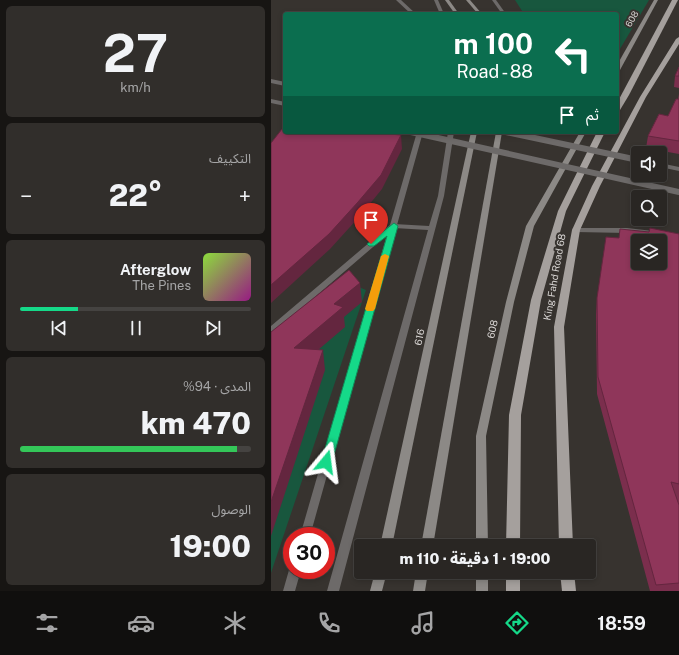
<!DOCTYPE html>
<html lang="ar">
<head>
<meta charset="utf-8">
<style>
	:root { --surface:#292623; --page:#312e2b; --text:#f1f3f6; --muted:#a5a5a6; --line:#454341; --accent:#15d989 }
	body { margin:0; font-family:"Public Sans","Noto Sans Arabic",sans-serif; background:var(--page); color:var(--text); direction:rtl; height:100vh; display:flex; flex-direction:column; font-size:15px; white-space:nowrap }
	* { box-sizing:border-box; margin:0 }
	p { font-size:13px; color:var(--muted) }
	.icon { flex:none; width:22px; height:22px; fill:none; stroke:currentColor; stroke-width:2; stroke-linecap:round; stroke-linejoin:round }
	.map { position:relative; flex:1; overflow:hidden; direction:ltr }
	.details { display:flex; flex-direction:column; gap:6px; padding:6px; background:#171513; width:271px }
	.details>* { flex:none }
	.banner { position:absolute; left:12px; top:12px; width:336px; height:122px; border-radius:4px; box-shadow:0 2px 6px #0003,0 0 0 1px var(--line); direction:rtl; background:#0b6e4f; color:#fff; overflow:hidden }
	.fabs { position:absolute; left:360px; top:146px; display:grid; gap:8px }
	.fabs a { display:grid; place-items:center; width:36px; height:36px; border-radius:4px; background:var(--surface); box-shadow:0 2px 6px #0003,0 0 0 1px var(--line); font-size:20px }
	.speed { position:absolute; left:12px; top:527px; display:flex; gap:8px; font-size:20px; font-weight:700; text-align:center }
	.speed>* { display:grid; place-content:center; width:52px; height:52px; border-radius:50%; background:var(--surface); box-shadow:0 2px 6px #0003,0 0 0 1px var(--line); line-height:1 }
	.speed .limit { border:6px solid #d22; background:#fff; color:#111 }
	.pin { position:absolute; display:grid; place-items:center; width:34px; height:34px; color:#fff; margin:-41px -17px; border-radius:50% 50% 50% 0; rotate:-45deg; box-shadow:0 0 4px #0007 }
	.pin .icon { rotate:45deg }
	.me { position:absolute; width:44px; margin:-22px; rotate:16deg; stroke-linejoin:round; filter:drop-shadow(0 0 3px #0008) }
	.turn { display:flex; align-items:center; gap:14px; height:84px; padding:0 20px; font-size:18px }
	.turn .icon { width:52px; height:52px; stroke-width:2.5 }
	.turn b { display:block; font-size:28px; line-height:34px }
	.then { display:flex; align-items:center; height:38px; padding:0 20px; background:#0003; gap:8px; font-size:15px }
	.big { font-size:30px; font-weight:800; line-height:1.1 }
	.details .widget { flex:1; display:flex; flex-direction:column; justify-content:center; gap:6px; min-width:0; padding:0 14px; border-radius:6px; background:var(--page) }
	.details .dial { align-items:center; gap:0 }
	.dial b { font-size:52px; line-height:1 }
	.song { display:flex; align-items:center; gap:12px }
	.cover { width:48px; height:48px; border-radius:6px; background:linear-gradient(135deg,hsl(90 70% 55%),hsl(310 70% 35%)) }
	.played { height:4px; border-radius:2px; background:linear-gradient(90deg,var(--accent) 25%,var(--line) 25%) }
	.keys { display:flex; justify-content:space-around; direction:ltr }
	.heat { display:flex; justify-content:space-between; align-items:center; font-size:22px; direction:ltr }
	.charge { height:6px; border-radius:3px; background:linear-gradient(90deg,#34c759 94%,var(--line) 0) }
	.trip { position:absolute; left:83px; top:539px; width:242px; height:40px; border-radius:4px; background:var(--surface); box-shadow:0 2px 6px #0003,0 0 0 1px var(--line); font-weight:800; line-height:40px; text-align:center; direction:rtl }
	.dock { display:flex; height:64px; justify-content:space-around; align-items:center; background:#100f0e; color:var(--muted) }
	.dock .icon { width:28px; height:28px }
	.dock .current { color:var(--accent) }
	.dock b { font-size:18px; color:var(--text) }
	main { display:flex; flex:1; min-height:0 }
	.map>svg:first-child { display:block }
	.green { fill:#18573e }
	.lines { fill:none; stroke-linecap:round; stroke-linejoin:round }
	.pedestrian { fill:#6d6a69; fill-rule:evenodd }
	.minor { fill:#6d6a69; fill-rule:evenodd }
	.secondary { fill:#8c8986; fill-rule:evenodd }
	.primary { fill:#a5a09d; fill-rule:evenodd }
	.pedestrian-bridge { stroke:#6d6a69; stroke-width:6 }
	.minor-bridge { stroke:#6d6a69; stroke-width:6 }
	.wall { fill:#7b2e4d }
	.shaded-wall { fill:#64263f }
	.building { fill:#8f365a; stroke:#64263f; fill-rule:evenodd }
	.route { fill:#15d989; stroke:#0e8d59 }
	.slow { fill:#f59e0b }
	.labels { text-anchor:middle; stroke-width:4; stroke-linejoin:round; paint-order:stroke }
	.far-street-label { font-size:9px; fill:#d7d4d2; stroke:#37332f }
	.street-label { font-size:10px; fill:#d7d4d2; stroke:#37332f }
</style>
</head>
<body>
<main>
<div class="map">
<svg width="408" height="591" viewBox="0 0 408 591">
	<rect width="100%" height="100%" fill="#37332f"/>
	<g class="green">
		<polygon points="244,0 378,0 346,54 346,14 253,14"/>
		<polygon points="78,283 95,290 0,573 0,356"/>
	</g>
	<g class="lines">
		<g class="pedestrian">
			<polygon points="163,0 167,0 173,14 169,14"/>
			<polygon points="0,99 14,102 14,106 0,103"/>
			<polygon points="177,132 183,132 173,196 68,591 56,591 157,230 123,228 119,226 123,224 158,226 167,196"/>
		</g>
		<g class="minor">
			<polygon points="125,0 130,0 145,14 140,14"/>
			<polygon points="221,0 225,0 235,14 231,14"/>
			<polygon points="0,79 14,82 14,86 0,83"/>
			<polygon points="146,132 152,132 39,536 29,536 116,235 3,332 0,333 0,326 119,225"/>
			<polygon points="389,163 408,167 408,171 389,167"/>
			<polygon points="302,228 356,228 408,234 408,238 356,233 305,232 301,230"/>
			<polygon points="21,566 21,570 30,570 24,591 12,591 18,570"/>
		</g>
		<g class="secondary">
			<polygon points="174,0 178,0 188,14 184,14"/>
			<polygon points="195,0 199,0 211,14 207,14"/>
			<polygon points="383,0 387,0 349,70 346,72 346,65"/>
			<polygon points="200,132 206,132 121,546 109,546"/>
			<polygon points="225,132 231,132 162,546 150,546"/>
			<polygon points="309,132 315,132 263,226 243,302 215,436 217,546 205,546 205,436 235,302 255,226"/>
			<polygon points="104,572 116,572 111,591 99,591"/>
			<polygon points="145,572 157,572 154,591 142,591"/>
			<rect x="205" y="572" width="12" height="19"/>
		</g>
		<g class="primary">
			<polygon points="401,0 407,0 358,95 349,110 346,110 346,103"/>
			<polygon points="408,37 408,44 375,97 329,186 309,230 293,327 302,546 288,546 283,327 301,230 321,186 369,97 405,39"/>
			<polygon points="326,132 334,132 295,211 270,300 250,415 249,546 235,546 238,415 260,300 287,211"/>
			<rect x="235" y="572" width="14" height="19"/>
			<polygon points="289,572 303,572 305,591 291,591"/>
		</g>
		<polyline class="pedestrian-bridge" points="140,132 408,192"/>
		<polyline class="minor-bridge" points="235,132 367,160"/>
	</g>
	<g class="wall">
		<polygon points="408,67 408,88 403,87 404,76"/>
		<polygon points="408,94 408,154 375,148 377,136 397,116 407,99"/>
		<polygon points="408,234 408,503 407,503 408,505 408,591 379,591 326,394 325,314 326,298 348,238"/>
	</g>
	<g class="shaded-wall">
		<polygon points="130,135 131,149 111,189 88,217 59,249 0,303 0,285"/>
		<polygon points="89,283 91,302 73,317 74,327 26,368 23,348 63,304"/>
		<polygon points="52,350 54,370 0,536 0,502"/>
	</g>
	<g class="building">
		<polygon points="408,67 408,76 404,76"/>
		<polygon points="405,99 408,99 408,141 377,136 388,114 397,116"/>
		<polygon points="11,129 14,129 14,132 95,132 130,135 110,175 87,202 58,234 0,285 0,143"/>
		<path d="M379,228L408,234V484L400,482L408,505V583L385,585L327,377L326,298L335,237L348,238L349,229L378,232ZM367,241H389V263H367Z"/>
		<polygon points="78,270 89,283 63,304 72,307 23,348 52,350 0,502 0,332"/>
	</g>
	<polygon class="route" points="123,223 127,226 61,462 59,465 51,465 50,462 116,236 103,246 98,246 96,244"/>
	<polygon class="slow" points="114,254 118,256 104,309 102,311 96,311 94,309 110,256"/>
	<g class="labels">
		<g class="far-street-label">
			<text transform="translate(361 19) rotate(-61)" y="3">608</text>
		</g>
		<g class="street-label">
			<text transform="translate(283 277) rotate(-80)" y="4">King Fahd Road 68</text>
			<text transform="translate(221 329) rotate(-78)" y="4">608</text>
			<text transform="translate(148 337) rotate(-78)" y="4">616</text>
		</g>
	</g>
</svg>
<div class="fabs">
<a><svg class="icon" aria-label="sound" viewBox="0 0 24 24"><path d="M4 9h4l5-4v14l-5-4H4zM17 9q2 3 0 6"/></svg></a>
<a><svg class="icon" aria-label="search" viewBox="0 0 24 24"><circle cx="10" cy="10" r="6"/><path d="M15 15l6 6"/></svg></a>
<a><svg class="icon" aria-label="layers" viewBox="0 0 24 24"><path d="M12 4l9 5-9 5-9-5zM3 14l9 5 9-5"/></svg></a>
</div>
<div class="speed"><div class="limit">30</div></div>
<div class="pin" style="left:100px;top:244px;background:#d93025"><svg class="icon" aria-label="arrive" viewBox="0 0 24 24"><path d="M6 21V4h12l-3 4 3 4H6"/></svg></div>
<svg class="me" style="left:55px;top:462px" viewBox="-20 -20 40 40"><path d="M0-17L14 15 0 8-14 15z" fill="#15d989" stroke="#fff" stroke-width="4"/></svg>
<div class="trip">19:00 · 1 دقيقة · 110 m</div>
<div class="banner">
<div class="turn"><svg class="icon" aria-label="left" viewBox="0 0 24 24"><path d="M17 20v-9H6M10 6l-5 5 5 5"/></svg><div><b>100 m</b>Road - 88</div></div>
<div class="then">ثم<svg class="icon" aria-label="arrive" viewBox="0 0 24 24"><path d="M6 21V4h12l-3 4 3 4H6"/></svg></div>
</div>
</div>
<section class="details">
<div class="widget dial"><b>27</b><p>km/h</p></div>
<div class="widget"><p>التكييف</p>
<div class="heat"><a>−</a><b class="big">22°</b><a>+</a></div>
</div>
<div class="widget">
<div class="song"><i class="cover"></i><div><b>Afterglow</b><p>The Pines</p></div></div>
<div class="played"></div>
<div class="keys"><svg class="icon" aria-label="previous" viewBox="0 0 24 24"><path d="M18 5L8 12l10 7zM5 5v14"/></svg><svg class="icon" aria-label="pause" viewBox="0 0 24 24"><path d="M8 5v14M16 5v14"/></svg><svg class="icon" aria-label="next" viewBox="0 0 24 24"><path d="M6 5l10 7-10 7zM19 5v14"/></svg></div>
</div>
<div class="widget"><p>المدى · 94%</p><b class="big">470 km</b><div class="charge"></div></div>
<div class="widget"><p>الوصول</p><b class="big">19:00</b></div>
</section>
</main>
<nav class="dock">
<b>18:59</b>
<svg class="icon current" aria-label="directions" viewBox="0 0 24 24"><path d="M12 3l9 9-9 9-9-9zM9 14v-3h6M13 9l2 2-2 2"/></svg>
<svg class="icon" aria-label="music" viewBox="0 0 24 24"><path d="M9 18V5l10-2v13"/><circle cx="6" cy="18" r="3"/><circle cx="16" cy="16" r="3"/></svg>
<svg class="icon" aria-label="phone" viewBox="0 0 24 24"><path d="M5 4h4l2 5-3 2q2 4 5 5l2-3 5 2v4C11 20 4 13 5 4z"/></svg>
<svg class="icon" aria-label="climate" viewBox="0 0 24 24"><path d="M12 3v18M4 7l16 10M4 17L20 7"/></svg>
<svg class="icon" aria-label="car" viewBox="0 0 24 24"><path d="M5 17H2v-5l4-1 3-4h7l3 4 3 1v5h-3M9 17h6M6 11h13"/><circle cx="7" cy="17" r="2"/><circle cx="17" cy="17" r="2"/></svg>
<svg class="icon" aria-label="filters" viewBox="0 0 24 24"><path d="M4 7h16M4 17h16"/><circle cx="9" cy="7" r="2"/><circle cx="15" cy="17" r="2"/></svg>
</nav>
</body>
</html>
